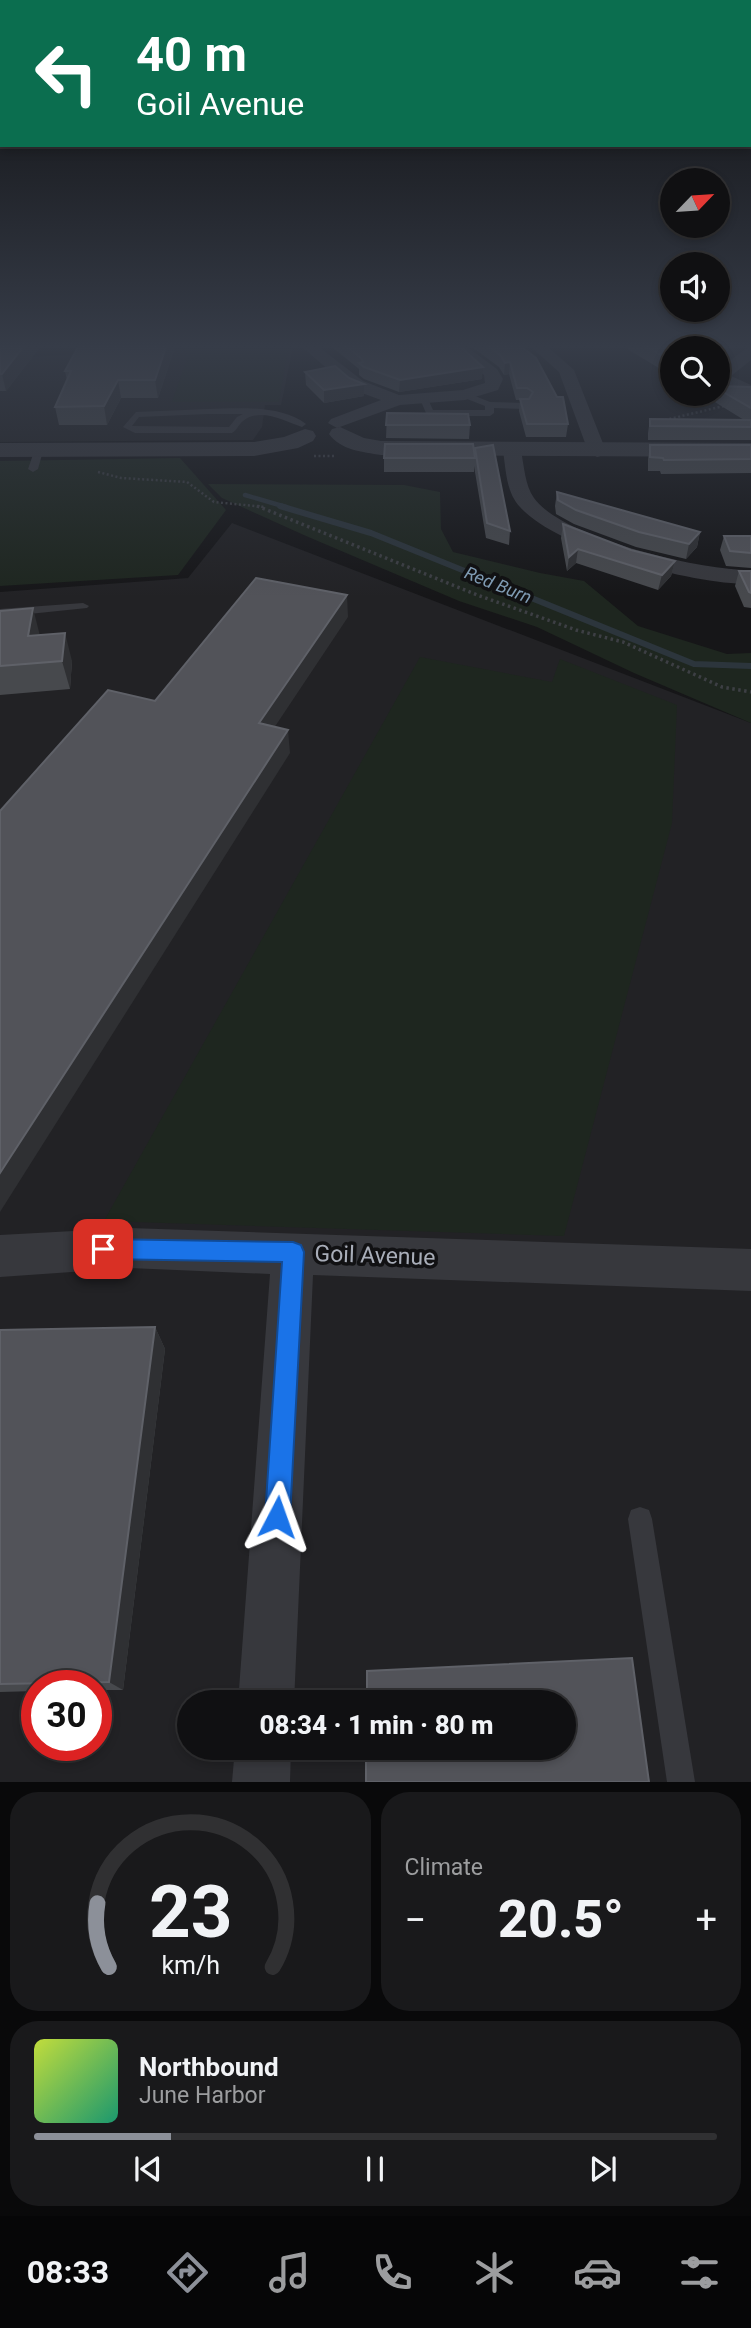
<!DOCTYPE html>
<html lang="en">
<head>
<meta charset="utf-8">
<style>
	:root { --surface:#101012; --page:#19191b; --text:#f1f3f6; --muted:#9c9d9f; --line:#303032; --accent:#8c9099 }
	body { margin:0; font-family:Roboto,sans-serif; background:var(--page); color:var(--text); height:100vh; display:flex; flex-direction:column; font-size:26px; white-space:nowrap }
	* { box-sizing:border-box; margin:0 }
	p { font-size:23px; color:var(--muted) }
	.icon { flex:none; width:38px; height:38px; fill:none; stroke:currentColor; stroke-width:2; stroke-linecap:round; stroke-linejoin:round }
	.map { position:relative; height:1782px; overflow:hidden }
	.panel { display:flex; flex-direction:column; gap:10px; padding:10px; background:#09090a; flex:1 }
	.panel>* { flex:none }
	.hud { position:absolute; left:0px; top:0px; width:752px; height:147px; box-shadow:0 4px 10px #0003,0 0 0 2px var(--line); background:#0b6e4f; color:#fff; overflow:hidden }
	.needle { width:46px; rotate:65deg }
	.controls { position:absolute; left:660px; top:168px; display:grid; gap:14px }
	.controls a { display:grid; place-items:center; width:70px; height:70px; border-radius:50%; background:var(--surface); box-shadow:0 4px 10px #0003,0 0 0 2px var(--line); font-size:35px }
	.speed { position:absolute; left:21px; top:1670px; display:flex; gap:14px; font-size:35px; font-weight:700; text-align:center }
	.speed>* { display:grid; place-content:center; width:91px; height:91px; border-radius:50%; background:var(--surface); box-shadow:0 4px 10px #0003,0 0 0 2px var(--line); line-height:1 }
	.speed .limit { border:10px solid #d22; background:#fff; color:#111 }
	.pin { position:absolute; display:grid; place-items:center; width:60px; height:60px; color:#fff; margin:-30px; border-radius:14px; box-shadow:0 4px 10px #0006 }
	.me { position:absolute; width:77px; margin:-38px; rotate:4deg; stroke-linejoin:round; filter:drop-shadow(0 0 5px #0008) }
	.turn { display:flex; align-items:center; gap:24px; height:147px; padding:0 21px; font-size:32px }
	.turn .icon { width:91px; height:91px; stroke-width:2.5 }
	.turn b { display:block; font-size:49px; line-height:60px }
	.big { font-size:52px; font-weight:800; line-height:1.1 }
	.panel .tile { flex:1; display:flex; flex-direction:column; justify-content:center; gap:10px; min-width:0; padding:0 24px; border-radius:28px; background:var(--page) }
	.panel .dial { align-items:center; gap:0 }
	.dial svg { height:182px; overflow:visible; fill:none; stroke:var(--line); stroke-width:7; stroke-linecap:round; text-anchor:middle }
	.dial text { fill:var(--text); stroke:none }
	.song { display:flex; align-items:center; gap:21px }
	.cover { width:84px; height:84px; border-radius:10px; background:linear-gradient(135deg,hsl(70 70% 55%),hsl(160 70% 35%)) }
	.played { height:7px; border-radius:4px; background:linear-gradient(90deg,var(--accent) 20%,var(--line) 20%) }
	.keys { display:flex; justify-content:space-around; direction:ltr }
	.heat { display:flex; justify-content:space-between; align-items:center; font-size:38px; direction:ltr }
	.panel .tiles { flex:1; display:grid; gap:10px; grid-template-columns:1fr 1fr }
	.tile:last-child { grid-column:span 2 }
	.trip { position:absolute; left:177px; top:1690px; width:399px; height:70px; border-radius:35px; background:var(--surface); box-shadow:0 4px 10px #0003,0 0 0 2px var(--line); font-weight:800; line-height:70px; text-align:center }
	.dock { display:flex; height:112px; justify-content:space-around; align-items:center; background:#060607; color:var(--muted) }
	.dock .icon { width:49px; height:49px }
	.dock .on { color:var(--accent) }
	.dock b { font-size:32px; color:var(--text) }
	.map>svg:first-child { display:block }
	.built { fill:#222225; fill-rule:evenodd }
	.green { fill:#1e261f }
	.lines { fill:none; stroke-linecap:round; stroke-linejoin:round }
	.stream-far1 { stroke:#2c353c; stroke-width:4.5 }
	.stream { stroke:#2c353c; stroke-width:6 }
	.path-far1 { stroke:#3d3f44; stroke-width:2.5; stroke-dasharray:2 2.5; stroke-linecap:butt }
	.path { stroke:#3d3f44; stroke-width:3.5; stroke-dasharray:2.5 3.5; stroke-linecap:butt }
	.service { fill:#37383d; fill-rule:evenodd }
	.minor { fill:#37383d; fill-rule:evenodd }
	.tertiary { fill:#37383d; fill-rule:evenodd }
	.wall { fill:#47494d }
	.shaded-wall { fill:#2f3033 }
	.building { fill:#525359; stroke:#5f6168; stroke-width:2 }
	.route { fill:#1a73e8; stroke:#114b97; stroke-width:2 }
	.labels { text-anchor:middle; stroke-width:7; stroke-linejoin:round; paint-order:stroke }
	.far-water-label { font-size:18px; font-style:italic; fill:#7f9bb3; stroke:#111113 }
	.near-street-label { font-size:23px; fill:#a8adb8; stroke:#111113 }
</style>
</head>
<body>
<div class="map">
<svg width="751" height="1782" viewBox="0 0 751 1782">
	<rect width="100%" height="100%" fill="#161618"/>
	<g class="built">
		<polygon points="184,347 293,347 281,405 265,405 262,427 253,440 0,442 0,359"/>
		<path d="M232,523L751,723V1782H0V592L188,578ZM37,1685H96V1745H37ZM189,1703H564V1748H189Z"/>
	</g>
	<g class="green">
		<polygon points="191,348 288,348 279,402 172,402"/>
		<polygon points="180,458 226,510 178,575 0,586 0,461"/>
		<polygon points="208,484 404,485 440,492 441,529 453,552 540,573 584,581 638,626 727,654 751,653 751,723 634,673 537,627 459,601 306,536 222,498"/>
		<polygon points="420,657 552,682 560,659 677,705 672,823 564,1236 104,1221"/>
	</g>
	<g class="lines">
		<polyline class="stream-far1" points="245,495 286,507"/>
		<polyline class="stream" points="280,506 371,533 694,664 751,666"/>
		<g class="path-far1">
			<polyline points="665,420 728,405"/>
			<polyline points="314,456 334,456"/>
			<polyline points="98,472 121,478 187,482 214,502 265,507"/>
		</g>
		<polyline class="path" points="257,506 480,596 576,630 623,642 722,687 751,692"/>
		<g class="service">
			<polygon points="465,392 490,402 526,403 530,406 526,409 494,408 494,413 490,416 430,416 426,413 420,399 427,397 433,410 485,410 485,406 462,397 462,393"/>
			<path d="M208,409C239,408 281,405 306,424L302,427C285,421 260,407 243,421C238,425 237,430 232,433H135L123,427L136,412ZM208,414H243L237,417L229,427L132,426L139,417Z"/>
			<polygon points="35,449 43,451 38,469 33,472 28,469"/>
			<polygon points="83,603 89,606 87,608 0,617 0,609"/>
			<polygon points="640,1507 649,1510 652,1519 695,1782 667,1782 628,1519 631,1510"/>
		</g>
		<g class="minor">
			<polygon points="302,347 319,347 363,381 399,395 463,390 485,383 484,375 449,347 467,347 497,369 503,379 498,390 465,400 400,405 337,428 328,423 331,419 381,400 351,389"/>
			<polygon points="531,347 548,347 574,370 606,451 604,455 597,457 588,451 559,372"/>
			<polygon points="751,347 751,360 731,376 751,385 751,395 726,389 718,382 718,370 745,349"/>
			<path d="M512,445L521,451C524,465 525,486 534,498C562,538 703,571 751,570V584C695,585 557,549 520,507C506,492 506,470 503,451Z"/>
			<polygon points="129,1228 751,1249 751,1291 313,1275 294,1703 238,1703 270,1274 129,1268 0,1277 0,1235"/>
			<polygon points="235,1748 291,1748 290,1782 232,1782"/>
		</g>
		<g class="tertiary">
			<path d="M340,427L364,438L381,441L751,443V457L381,455C363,452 340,450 329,434L332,429Z"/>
			<polygon points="305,429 313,431 316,436 313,441 298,448 254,456 0,457 0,443 254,442 284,437"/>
		</g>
	</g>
	<g class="wall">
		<polygon points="0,347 40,347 6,391 0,391"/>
		<polygon points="78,347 175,347 158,398 121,398 107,425 59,425 55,407 67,381 65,371"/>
		<polygon points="332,347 461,347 482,379 399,392 364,379 359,375 359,369"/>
		<polygon points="472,347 522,347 568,424 566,437 526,437 519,411 520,400 516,400 509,374 504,375 499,367"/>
		<polygon points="624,347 707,347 672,348 672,376"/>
		<polygon points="305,372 349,378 364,396 324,403 306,385"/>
		<polygon points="718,386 751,387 751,440 648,440 648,433 650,419 744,420 710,399 712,394 718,394"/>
		<polygon points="387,413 470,425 469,439 386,438"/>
		<polygon points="650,445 751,445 751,473 661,474 660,471 648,471 648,459"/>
		<polygon points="475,448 510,531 509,545 486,538 474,466 474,472 384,472 384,458 474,454"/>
		<polygon points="557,492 700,532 697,547 686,559 636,547 574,524 556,514 555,506"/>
		<polygon points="563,524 631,550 675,561 671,576 658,590 576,563 567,571 561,538"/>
		<polygon points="724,536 751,536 751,568 726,566 720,550"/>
		<polygon points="739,571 751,571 751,608 744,607 735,586"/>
		<polygon points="0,611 40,635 72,661 70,689 0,695"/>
		<polygon points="155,1327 165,1349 123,1690 96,1690 96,1685 37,1685 37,1691 0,1692 0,1330"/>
	</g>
	<g class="shaded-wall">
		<polygon points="23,347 40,347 6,391 2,374"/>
		<polygon points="166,347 175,347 158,398 155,380"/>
		<polygon points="510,362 509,374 504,375 505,363"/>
		<polygon points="483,367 482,379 399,392 400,380"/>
		<polygon points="118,380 121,398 107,425 104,406"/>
		<polygon points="364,384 364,396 324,403 324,390"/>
		<polygon points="700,532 697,547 686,559 689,544"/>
		<polygon points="578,549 576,563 567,571 569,557"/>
		<polygon points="675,561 671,576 658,590 662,575"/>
		<polygon points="347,595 348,617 262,746 259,723"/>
		<polygon points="33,608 40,636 28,636"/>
		<polygon points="65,633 72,661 70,689 62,661"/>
		<polygon points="288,730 290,753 0,1212 0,1173"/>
		<polygon points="155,1327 165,1349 123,1690 109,1682"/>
	</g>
	<g class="building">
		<polygon points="0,347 23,347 2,374 0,374"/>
		<polygon points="78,347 166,347 155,380 118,380 104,406 55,407 71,371 65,371"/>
		<polygon points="347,347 461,347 483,367 400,380 364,367 359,363 363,362 362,359"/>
		<polygon points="489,347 522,347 536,358 557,397 563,397 568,424 527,424 520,399 529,399 533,392 527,388 517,388 510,362 505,363 500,355"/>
		<polygon points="647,347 707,347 708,348 672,348 672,362"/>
		<polygon points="335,366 349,378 364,384 324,390 305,372"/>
		<polygon points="718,386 751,387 751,408 718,389"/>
		<polygon points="387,413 468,414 470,425 386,425"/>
		<polygon points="650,419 751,420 751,427 650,426"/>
		<polygon points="385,444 473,444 475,458 384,458"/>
		<polygon points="493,445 510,531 487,523 475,448"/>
		<polygon points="650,445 751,445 751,459 664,460 663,458 650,457"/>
		<polygon points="557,492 700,532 689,544 639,532 576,510 558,500"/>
		<polygon points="563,524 631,550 675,561 662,575 578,549 569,557"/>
		<polygon points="724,536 751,536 751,553 730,551"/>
		<polygon points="739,571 751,571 751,593 749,592"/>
		<polygon points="256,578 347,595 259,723 288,730 0,1173 0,811 108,690 155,701"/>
		<polygon points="33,608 28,636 65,633 62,661 0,666 0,611"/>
		<polygon points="155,1327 109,1682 0,1684 0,1330"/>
		<polygon points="632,1658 649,1782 366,1782 366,1748 564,1748 564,1703 367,1703 367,1671"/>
	</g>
	<linearGradient id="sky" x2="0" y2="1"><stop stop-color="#0c0c0d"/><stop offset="0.58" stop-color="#363c48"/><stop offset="1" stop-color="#363c48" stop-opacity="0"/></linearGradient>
	<rect width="751" height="597" fill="url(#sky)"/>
	<polygon class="route" points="103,1239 293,1242 301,1245 304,1252 290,1517 286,1526 277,1530 268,1526 265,1517 282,1262 103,1259 96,1256 93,1249 96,1242"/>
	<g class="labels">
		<g class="far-water-label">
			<text transform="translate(498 585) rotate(22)" y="6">Red Burn</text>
		</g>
		<g class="near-street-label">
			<text transform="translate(375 1255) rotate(2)" y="8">Goil Avenue</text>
		</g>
	</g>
</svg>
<div class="controls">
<a><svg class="needle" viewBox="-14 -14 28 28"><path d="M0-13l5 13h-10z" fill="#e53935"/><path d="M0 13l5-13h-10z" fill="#9c9d9f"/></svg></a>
<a><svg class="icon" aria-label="sound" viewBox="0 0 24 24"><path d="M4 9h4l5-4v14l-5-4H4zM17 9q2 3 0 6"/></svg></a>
<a><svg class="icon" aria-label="search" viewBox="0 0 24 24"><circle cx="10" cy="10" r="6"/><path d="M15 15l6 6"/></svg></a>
</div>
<div class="speed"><div class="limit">30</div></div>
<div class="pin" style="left:103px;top:1249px;background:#d93025"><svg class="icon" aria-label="arrive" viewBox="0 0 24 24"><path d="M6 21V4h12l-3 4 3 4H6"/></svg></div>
<svg class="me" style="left:277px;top:1517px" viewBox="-20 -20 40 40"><path d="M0-17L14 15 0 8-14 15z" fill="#1a73e8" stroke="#fff" stroke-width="4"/></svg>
<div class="trip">08:34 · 1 min · 80 m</div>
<div class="hud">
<div class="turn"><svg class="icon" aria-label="left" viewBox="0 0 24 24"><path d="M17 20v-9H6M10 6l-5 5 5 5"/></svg><div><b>40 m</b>Goil Avenue</div></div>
</div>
</div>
<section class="panel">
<div class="tiles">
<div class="tile dial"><svg viewBox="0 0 100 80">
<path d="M14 69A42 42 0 1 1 86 69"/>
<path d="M14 69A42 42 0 0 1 9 41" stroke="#8c9099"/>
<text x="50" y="56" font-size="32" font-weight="700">23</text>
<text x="50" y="72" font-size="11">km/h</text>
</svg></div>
<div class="tile"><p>Climate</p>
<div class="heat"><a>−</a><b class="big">20.5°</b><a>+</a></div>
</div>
<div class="tile">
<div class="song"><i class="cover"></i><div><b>Northbound</b><p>June Harbor</p></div></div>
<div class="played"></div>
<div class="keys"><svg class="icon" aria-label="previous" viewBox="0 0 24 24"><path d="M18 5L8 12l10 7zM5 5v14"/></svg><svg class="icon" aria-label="pause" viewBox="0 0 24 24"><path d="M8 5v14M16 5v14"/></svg><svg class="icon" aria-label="next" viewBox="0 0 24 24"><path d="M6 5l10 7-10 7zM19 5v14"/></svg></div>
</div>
</div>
</section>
<nav class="dock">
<b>08:33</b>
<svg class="icon on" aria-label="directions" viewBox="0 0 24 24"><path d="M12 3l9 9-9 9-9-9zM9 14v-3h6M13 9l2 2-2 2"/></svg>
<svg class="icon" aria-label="music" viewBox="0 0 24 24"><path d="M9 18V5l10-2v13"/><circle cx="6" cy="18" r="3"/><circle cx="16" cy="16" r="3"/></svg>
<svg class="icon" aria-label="phone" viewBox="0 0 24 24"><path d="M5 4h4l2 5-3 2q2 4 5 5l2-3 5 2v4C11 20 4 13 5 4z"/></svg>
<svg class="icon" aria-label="climate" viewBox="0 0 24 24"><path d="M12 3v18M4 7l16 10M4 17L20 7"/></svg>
<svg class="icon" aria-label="car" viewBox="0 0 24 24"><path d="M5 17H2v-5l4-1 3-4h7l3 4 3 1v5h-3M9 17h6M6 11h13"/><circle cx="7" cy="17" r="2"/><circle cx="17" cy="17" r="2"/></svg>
<svg class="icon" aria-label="filters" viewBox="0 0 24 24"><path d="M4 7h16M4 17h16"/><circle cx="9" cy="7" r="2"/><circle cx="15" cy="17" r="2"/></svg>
</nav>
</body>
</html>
